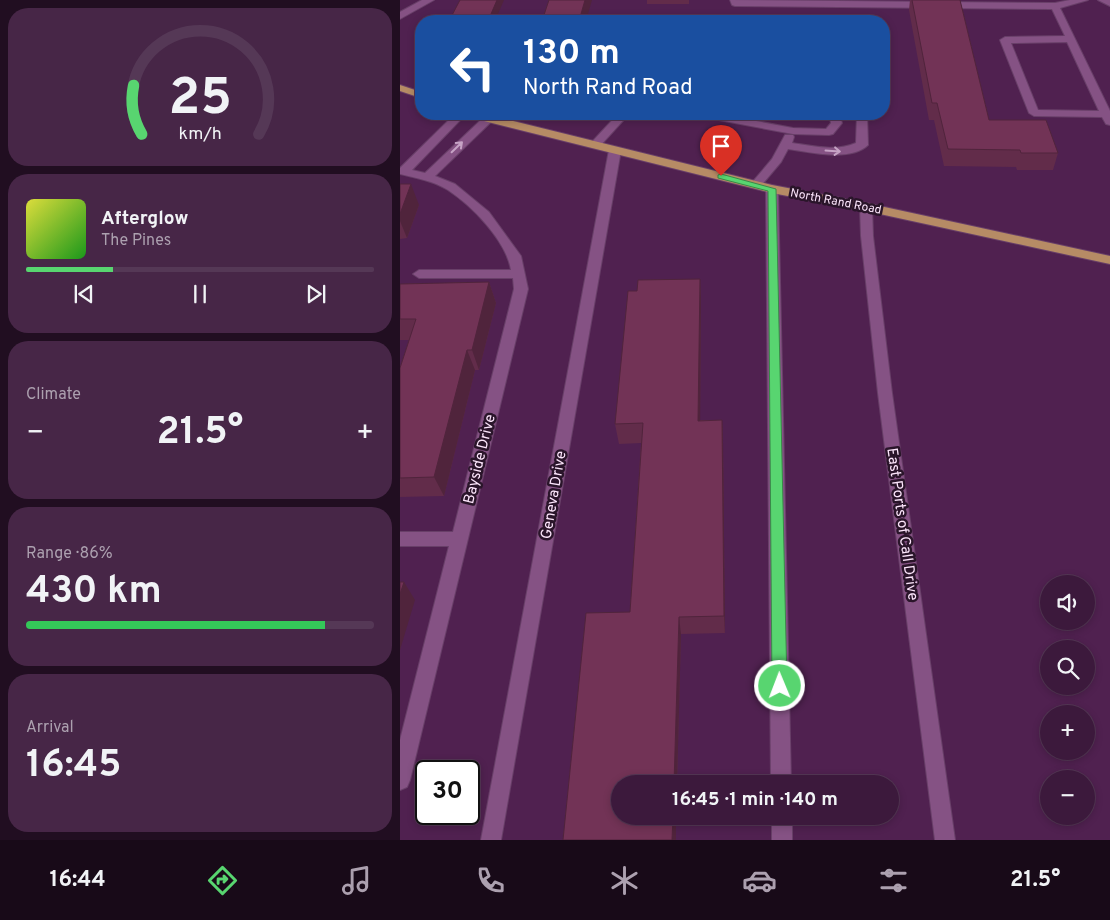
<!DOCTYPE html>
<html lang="en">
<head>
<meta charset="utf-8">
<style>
	:root { --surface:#3c193c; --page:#472647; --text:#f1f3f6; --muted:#aca0af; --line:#553856; --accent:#58d570 }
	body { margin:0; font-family:Overpass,sans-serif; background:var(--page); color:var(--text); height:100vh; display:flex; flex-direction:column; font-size:19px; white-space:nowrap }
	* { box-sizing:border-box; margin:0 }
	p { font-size:16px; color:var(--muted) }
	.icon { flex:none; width:28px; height:28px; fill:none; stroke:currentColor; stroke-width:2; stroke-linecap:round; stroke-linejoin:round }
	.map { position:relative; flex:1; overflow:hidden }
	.panel { display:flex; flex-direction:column; gap:8px; padding:8px; background:#210e21; width:400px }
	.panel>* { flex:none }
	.hud { position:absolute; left:15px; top:15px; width:475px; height:105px; border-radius:20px; box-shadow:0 2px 8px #0003,0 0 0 1px var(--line); background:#1a4fa0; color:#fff; overflow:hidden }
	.fabs { position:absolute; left:640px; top:575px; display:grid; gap:10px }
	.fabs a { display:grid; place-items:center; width:55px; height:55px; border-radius:50%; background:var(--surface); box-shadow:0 2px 8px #0003,0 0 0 1px var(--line); font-size:25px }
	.speed { position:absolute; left:15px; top:760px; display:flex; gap:10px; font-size:25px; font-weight:700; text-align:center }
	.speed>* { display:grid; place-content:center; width:65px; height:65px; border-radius:50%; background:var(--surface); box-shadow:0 2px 8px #0003,0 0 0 1px var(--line); line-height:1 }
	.speed .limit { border:2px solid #111; border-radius:8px; background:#fff; color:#111 }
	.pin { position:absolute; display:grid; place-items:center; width:42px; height:42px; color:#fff; margin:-51px -21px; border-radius:50% 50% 50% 0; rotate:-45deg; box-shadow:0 0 5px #0007 }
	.pin .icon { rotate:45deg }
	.me { position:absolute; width:55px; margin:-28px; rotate:359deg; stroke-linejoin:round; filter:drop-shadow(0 0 4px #0008) }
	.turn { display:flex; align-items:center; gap:18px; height:105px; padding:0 25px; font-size:22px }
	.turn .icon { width:65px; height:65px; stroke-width:2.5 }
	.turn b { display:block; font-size:35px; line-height:42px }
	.big { font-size:38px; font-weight:700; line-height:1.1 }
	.panel .widget { flex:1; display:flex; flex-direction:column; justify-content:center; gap:8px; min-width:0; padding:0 18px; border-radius:20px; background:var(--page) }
	.panel .dial { align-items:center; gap:0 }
	.dial svg { height:130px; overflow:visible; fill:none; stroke:var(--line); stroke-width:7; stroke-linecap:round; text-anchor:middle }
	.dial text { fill:var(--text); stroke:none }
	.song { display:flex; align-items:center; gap:15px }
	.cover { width:60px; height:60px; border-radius:8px; background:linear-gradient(135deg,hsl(60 70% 55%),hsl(120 70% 35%)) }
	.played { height:5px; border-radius:2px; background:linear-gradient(90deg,var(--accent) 25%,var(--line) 25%) }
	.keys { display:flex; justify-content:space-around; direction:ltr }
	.heat { display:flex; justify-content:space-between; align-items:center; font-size:28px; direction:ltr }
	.charge { height:8px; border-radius:4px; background:linear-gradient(90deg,#34c759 86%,var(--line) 0) }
	.trip { position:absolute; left:211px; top:775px; width:288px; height:50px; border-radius:25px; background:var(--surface); box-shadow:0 2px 8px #0003,0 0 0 1px var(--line); font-weight:700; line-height:50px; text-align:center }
	.tab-bar { display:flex; height:80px; justify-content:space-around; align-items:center; background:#180a18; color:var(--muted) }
	.tab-bar .icon { width:35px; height:35px }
	.tab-bar .selected { color:var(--accent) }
	.tab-bar b { font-size:22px; color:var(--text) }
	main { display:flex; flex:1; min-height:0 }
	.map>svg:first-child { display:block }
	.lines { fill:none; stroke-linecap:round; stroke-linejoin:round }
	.minor-casing { stroke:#683f68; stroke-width:2 }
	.major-casing { stroke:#683f68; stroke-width:2 }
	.minor { fill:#855284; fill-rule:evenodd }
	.major { fill:#b68b65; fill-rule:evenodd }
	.wall { fill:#622c4a }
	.shaded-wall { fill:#50243c }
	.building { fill:#723356; stroke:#50243c }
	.oneway { stroke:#c6a3c5 }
	.route { fill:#58d570; stroke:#398a49 }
	.labels { text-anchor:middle; stroke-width:5; stroke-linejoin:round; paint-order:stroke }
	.far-street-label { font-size:12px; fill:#fce5fb; stroke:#2a152a }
	.street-label { font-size:15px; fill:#fce5fb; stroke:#2a152a }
</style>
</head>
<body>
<main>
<section class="panel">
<div class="widget dial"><svg viewBox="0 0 100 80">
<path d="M14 69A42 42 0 1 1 86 69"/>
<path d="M14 69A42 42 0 0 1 9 39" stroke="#58d570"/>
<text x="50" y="56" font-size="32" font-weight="700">25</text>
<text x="50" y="72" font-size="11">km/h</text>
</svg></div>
<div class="widget">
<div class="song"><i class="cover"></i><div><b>Afterglow</b><p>The Pines</p></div></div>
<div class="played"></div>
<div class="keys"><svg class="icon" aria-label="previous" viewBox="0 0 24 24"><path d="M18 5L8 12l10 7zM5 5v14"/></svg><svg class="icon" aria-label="pause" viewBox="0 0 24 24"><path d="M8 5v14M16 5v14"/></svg><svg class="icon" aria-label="next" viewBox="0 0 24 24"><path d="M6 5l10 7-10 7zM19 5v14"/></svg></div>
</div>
<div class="widget"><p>Climate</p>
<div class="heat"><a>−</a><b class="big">21.5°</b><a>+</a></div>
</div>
<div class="widget"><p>Range · 86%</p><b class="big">430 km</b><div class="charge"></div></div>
<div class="widget"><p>Arrival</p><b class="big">16:45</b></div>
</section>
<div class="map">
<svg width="710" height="840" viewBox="0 0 710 840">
	<rect width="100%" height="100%" fill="#502150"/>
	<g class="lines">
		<defs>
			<g id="minor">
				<polygon points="22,0 34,0 0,19 0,12"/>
				<path d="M330,0L655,3L670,0H688L660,8L710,111V125L706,124L702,117L634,116L629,113L600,40L605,37L665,36L652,9L335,6L332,5ZM667,42L699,111L638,110L611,43Z"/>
				<polygon points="698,0 710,0 710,6"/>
				<path d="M55,114H66L12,170L25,173L84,117H92L93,119L92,121L35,176L55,184L89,212L121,256L128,289L10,780L7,787L0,790V740L49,546H0V532H53L114,289L113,278H19L13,274L19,270H111C106,240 72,206 48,190C34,181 16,178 0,174V168Z"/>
				<polygon points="218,114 229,114 199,147 191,147 189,145 191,143"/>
				<polygon points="298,114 319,114 393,128 426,129 431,123 429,114 439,114 442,123 433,134 429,135 393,134 303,117"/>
				<path d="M457,114H467L468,145C451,162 409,152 388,149L381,162L360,187H352L350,185L372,159L385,135H393L394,137L392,143C413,146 435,152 456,143Z"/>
				<polygon points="215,147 221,150 101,840 81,840 209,150"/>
				<polygon points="372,185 378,189 391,784 371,784 366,189"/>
				<polygon points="466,203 472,207 473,236 492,393 555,840 535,840 478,393 461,236 460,207"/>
				<rect x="372" y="816" width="20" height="24"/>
			</g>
			<g id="major">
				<polygon points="0,85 21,92 21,98 0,91"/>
				<polygon points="71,114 85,114 372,185 466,203 710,256 710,264 466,211 372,193 84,121 72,116"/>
			</g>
		</defs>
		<use href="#minor" class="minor-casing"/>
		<use href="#major" class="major-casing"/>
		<use href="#minor" class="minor"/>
		<use href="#major" class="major"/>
	</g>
	<g class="wall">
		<rect x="247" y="0" width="42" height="4"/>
		<polygon points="510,0 560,0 589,120 658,153 653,170 617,170 616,167 544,166 534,120 529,120 509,10"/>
		<polygon points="0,184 19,205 7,238 0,239"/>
		<polygon points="300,279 301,299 300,420 322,420 323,440 325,633 281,634 277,784 220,784 220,816 276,816 276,840 163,840 230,612 241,443 219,444 215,424"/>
		<polygon points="89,282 96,303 79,370 75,370 44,496 0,497 0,368 9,340 0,340 0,284"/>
	</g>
	<g class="shaded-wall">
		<polygon points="97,0 104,0 95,21 88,21"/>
		<polygon points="185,0 192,0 186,21 179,21"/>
		<polygon points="11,184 19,205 7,238 0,221 0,214"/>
		<polygon points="300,279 301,299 300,440 298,421"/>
		<polygon points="89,282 96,303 79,370 72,350"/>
		<polygon points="67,350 75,370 44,496 34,477"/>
		<polygon points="322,420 323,440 325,633 324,616"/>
		<polygon points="4,582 15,600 0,650 0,594"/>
		<polygon points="279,617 281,634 277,784 274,784"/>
		<polygon points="273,816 276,816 276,840 272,840"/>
	</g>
	<g class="building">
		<polygon points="60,0 97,0 88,21 49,21"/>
		<polygon points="149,0 185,0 179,21 142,21"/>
		<polygon points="512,0 560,0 589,120 646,120 658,153 621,153 620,150 548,149 537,103 532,103"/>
		<polygon points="0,184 11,184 0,214"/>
		<polygon points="300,279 298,421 322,420 324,616 279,617 274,784 220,784 220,816 273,816 272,840 163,840 186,613 230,612 243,423 215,424 228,291 237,291 238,280"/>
		<polygon points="89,282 72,350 67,350 34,477 0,478 0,368 16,319 0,319 0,284"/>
		<polygon points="0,582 4,582 0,594"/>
	</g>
	<defs><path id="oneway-shaft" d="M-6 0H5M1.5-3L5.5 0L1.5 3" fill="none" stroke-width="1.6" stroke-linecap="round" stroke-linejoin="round" transform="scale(1.25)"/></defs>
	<g class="oneway">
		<use href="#oneway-shaft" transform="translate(57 147) rotate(-44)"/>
		<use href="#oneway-shaft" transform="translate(433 151) rotate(4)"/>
	</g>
	<polygon class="route" points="321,174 376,189 387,686 385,691 380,693 374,691 372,686 368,191 318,178 318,175"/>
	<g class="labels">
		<g class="far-street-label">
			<text transform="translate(436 201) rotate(11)" y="4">North Rand Road</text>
		</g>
		<g class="street-label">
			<text transform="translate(79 459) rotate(-76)" y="5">Bayside Drive</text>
			<text transform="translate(153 495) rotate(-80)" y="5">Geneva Drive</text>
			<text transform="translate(503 524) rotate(82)" y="5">East Ports of Call Drive</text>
		</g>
	</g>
</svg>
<div class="fabs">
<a><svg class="icon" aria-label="sound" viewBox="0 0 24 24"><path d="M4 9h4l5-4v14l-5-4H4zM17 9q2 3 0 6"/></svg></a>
<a><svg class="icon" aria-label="search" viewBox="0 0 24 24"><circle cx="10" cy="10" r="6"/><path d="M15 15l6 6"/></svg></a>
<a>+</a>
<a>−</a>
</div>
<div class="speed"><div class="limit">30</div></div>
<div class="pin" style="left:321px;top:176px;background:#d93025"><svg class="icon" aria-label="arrive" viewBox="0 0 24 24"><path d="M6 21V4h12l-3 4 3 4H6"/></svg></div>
<svg class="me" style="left:380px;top:686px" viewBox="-20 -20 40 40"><circle r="17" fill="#58d570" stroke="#fff" stroke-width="3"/><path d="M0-11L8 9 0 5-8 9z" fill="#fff"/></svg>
<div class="trip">16:45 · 1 min · 140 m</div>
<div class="hud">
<div class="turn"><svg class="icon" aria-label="left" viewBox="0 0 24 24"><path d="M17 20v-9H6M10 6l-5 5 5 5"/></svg><div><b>130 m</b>North Rand Road</div></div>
</div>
</div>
</main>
<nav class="tab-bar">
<b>16:44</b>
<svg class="icon selected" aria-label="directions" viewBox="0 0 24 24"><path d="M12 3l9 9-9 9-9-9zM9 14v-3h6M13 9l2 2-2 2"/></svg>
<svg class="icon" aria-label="music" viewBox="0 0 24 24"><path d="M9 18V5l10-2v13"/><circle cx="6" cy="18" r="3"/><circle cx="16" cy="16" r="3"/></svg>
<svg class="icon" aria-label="phone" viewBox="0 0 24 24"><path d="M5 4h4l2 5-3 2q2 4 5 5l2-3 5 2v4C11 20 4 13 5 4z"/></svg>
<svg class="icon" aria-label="climate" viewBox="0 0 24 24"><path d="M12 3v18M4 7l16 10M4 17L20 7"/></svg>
<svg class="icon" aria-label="car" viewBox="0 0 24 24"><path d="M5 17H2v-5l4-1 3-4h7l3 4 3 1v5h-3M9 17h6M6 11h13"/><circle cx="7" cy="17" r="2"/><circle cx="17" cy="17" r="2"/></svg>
<svg class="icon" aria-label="filters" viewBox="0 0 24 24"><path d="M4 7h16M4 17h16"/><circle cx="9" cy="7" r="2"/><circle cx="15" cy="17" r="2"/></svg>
<b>21.5°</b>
</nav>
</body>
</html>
